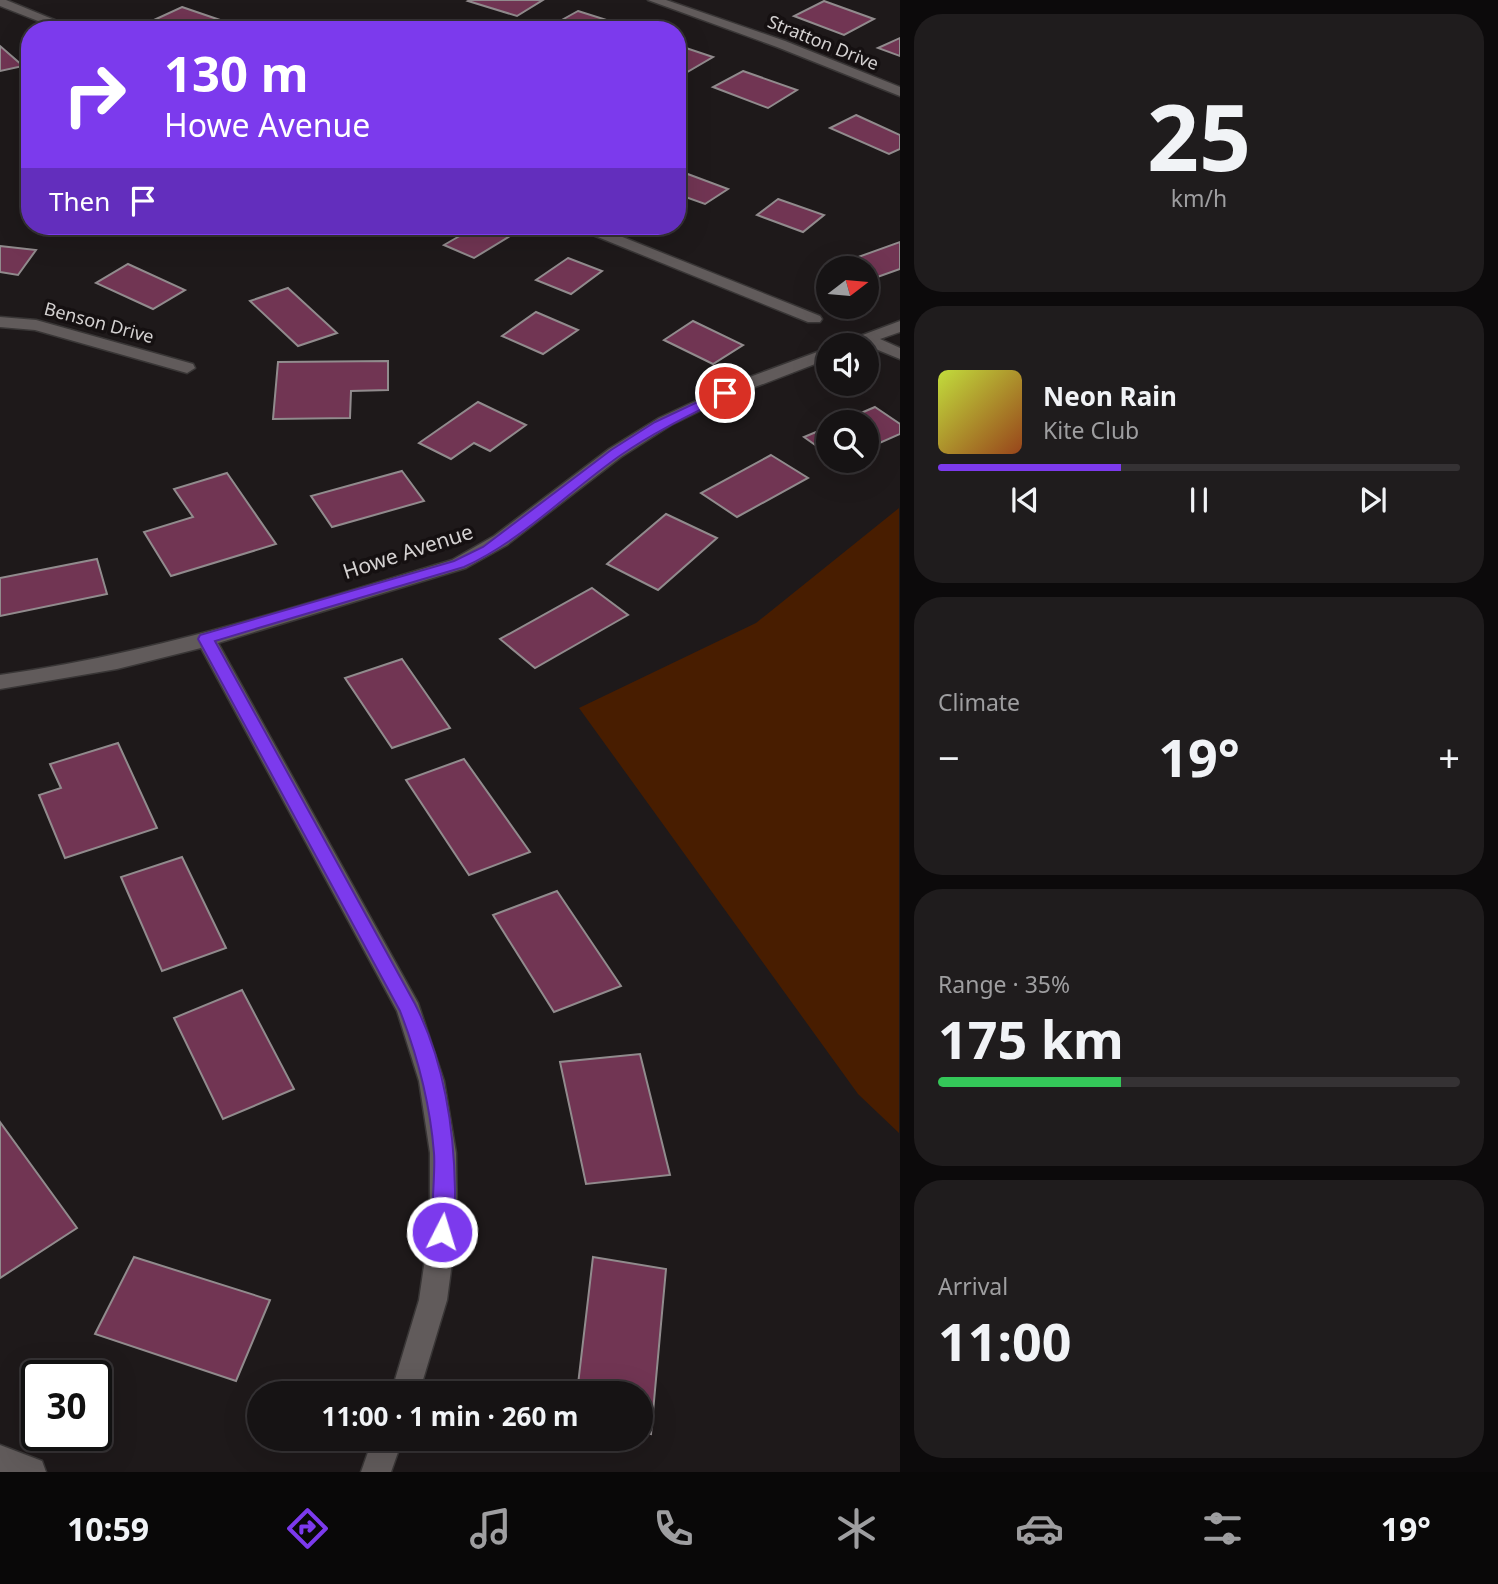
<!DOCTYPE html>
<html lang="en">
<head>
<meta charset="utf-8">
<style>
	:root { --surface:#161314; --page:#1f1c1d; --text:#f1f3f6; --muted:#9e9ea0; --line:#353234; --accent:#7c3aed }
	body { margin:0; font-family:"Noto Sans",sans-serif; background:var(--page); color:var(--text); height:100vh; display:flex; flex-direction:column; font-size:26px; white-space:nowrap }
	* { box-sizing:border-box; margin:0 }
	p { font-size:23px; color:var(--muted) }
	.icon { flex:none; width:38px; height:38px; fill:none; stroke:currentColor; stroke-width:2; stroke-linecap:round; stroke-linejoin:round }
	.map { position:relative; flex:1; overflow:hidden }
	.side { display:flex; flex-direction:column; gap:14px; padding:14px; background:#0c0a0b; width:598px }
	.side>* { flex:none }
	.banner { position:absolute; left:21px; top:21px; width:665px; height:214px; border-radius:28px; box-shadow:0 7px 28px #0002,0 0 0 2px var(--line); background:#7c3aed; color:#fff; overflow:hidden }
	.needle { width:46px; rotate:74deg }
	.fabs { position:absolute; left:816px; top:256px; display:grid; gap:14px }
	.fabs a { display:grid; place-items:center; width:63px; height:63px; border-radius:50%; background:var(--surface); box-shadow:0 7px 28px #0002,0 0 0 2px var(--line); font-size:35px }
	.speed { position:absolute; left:21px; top:1360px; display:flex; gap:14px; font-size:35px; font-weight:700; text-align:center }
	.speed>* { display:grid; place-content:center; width:91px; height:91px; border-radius:50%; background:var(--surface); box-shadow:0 7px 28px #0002,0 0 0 2px var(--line); line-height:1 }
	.speed .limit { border:4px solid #111; border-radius:10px; background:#fff; color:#111 }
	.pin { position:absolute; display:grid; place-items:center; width:60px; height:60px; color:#fff; margin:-30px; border:4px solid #fff; border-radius:50%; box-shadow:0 2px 7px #0007 }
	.me { position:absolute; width:77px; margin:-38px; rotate:5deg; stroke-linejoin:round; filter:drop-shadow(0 0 5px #0008) }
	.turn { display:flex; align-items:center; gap:24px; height:147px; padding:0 28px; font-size:32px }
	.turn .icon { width:91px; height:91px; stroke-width:2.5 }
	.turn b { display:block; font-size:49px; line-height:60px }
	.then { display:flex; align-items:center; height:66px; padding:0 28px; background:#0003; gap:14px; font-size:26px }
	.big { font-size:52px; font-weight:700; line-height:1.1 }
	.side .card { flex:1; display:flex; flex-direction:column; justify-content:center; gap:10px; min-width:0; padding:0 24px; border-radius:28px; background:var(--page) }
	.side .dial { align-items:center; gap:0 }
	.dial b { font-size:91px; line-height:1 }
	.song { display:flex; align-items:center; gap:21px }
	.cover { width:84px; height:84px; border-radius:10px; background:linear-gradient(135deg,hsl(70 70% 55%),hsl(20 70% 35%)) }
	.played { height:7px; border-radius:4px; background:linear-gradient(90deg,var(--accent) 35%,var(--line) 35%) }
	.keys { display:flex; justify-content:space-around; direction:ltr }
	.heat { display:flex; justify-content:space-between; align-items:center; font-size:38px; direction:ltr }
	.charge { height:10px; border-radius:5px; background:linear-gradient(90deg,#34c759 35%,var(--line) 0) }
	.trip { position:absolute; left:247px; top:1381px; width:406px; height:70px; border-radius:35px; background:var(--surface); box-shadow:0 7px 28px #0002,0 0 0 2px var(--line); font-weight:700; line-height:70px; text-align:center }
	.tabs { display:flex; height:112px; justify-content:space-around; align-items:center; background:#090808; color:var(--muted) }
	.tabs .icon { width:49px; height:49px }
	.tabs .current { color:var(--accent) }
	.tabs b { font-size:32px; color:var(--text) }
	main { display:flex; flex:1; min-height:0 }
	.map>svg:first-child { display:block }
	.green { fill:#481d00 }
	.building { fill:#713553; stroke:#918b8d; stroke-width:2 }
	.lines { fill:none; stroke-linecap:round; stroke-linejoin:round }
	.minor-casing { stroke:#393636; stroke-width:3 }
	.minor { fill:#615b5b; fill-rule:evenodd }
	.route { fill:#7c3aed; stroke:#51269a; stroke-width:2 }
	.labels { text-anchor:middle; stroke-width:7; stroke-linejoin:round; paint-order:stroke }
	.far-street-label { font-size:18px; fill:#d4d1d1; stroke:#151011 }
	.street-label { font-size:21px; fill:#d4d1d1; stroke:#151011 }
</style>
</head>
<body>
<main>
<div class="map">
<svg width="900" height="1472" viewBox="0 0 900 1472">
	<rect width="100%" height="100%" fill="#1e191a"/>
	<polygon class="green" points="899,508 899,1133 858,1094 579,708 756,623"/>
	<g class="building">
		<polygon points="470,0 543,0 517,16 468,1"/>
		<polygon points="824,1 874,19 844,35 794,16"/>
		<polygon points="182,7 223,21 205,30 181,30 154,20"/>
		<polygon points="578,11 629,27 625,30 562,30 551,26"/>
		<polygon points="900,38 900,56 878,48"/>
		<polygon points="677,45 713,57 677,78"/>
		<polygon points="0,46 23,66 0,71"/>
		<polygon points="743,71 797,90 768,108 713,87"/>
		<polygon points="856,115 900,135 900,149 889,154 830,128"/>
		<polygon points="677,170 728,189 705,204 677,194"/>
		<polygon points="778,199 824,215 803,232 757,215"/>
		<polygon points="382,226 421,226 405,235"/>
		<polygon points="477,226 487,226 510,236 474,258 444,245"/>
		<polygon points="900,242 900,269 866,281 866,268 836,265"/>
		<polygon points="0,246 36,250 18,275 0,272"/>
		<polygon points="568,258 602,271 571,294 536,280"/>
		<polygon points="128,264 185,290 153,309 96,283"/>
		<polygon points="288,288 337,333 298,346 250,301"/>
		<polygon points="536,312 578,330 543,354 502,336"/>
		<polygon points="693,321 743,345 713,364 664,340"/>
		<polygon points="388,361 388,390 351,391 350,418 273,419 278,362"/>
		<polygon points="478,402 526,425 490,451 474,443 451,459 419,443"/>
		<polygon points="875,407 900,424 900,434 866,449 866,422 840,422"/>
		<polygon points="828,427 828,454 804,437"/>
		<polygon points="771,455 808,478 737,517 701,493"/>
		<polygon points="402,471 424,501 332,527 311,496"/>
		<polygon points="227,473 276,544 171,576 144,532 193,517 174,489"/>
		<polygon points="666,514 717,538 658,590 607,564"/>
		<polygon points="97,559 107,594 0,616 0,578"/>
		<polygon points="592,588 628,615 535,668 500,639"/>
		<polygon points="402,659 450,728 392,748 345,678"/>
		<polygon points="118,743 157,828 65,858 39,795 61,788 50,764"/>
		<polygon points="464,759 530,852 469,875 406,780"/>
		<polygon points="182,857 226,948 162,971 121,877"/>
		<polygon points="557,891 621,986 554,1012 493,915"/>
		<polygon points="242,990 294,1089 223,1119 174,1018"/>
		<polygon points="640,1054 670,1175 586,1184 560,1062"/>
		<polygon points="0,1122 77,1228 0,1278"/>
		<polygon points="134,1257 270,1300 236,1381 95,1334"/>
		<polygon points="593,1257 666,1269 651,1434 640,1432 640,1393 577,1393"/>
	</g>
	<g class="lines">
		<defs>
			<g id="minor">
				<polygon points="0,0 6,0 79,30 61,30 0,6"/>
				<polygon points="648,0 666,0 785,41 900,87 900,96 777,47"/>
				<polygon points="576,226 595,226 820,316 822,319 820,322 808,322 578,229"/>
				<polygon points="0,317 36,320 193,364 195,368 187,373 35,330 0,327"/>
				<polygon points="900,321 900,332 880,339 900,348 900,359 866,345 842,345 844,342"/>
				<path d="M828,348V359L724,399L671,425L621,457L507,545L466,568L218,643L418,1003L444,1081L456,1153L457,1225L447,1300L419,1393H391L419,1300L430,1225V1153L419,1081L397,1011L201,648L117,669L0,689V675C156,653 302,605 452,560L494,536L609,449L659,418L739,381Z"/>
				<polygon points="373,1438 403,1438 391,1472 361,1472"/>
				<polygon points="0,1445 42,1461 46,1472 0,1472"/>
			</g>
		</defs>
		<use href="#minor" class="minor-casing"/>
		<use href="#minor" class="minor"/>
	</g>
	<path class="route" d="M725,389L732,393L730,395C692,414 656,431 621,455C568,492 523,540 464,567L215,641L415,1004C444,1061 454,1127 455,1190C455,1206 456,1224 449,1239L442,1241L434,1239C429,1228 436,1171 434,1153C430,1103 418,1057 400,1011L198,639L200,635L454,561L483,547L611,450L655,422Z"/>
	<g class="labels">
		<g class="far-street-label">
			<text transform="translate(823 43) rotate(22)" y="6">Stratton Drive</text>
			<text transform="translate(99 323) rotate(15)" y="6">Benson Drive</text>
		</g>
		<g class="street-label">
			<text transform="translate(408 552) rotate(-18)" y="7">Howe Avenue</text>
		</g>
	</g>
</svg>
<div class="fabs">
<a><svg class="needle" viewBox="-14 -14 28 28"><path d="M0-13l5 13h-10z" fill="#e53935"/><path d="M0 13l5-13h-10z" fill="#9e9ea0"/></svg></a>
<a><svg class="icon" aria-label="sound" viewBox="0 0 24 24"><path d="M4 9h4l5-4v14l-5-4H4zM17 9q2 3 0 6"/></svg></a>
<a><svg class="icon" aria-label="search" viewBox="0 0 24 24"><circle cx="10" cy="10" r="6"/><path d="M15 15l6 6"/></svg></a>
</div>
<div class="speed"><div class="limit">30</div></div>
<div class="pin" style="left:725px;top:393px;background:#d93025"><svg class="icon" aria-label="arrive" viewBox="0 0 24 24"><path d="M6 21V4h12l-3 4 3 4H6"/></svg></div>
<svg class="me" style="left:442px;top:1232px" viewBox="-20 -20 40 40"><circle r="17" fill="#7c3aed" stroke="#fff" stroke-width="3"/><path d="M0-11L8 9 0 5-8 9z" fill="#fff"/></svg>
<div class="trip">11:00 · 1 min · 260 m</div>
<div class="banner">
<div class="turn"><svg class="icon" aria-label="right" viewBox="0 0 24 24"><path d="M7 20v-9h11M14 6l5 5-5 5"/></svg><div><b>130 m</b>Howe Avenue</div></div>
<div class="then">Then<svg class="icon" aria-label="arrive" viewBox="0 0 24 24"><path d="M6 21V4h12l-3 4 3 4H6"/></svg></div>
</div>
</div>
<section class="side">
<div class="card dial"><b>25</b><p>km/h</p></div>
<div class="card">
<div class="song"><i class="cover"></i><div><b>Neon Rain</b><p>Kite Club</p></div></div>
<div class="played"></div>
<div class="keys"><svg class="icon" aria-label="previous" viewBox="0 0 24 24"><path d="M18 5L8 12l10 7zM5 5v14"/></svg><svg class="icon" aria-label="pause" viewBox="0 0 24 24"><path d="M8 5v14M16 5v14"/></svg><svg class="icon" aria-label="next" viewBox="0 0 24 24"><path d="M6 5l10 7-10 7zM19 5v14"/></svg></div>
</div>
<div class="card"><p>Climate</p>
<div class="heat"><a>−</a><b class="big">19°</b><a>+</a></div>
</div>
<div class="card"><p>Range · 35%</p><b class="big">175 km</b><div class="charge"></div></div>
<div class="card"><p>Arrival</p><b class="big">11:00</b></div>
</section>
</main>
<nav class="tabs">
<b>10:59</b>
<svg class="icon current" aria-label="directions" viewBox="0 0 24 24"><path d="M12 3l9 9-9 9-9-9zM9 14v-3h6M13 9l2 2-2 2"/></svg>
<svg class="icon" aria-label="music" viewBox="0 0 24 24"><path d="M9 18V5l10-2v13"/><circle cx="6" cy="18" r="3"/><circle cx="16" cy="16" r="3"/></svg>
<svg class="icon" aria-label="phone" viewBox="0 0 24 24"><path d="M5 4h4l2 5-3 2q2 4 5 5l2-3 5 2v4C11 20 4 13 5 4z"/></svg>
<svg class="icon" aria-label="climate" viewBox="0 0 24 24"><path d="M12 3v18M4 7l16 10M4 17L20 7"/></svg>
<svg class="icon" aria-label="car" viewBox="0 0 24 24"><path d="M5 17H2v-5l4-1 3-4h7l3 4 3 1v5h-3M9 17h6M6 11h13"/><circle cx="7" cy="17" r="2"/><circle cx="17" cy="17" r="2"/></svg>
<svg class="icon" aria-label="filters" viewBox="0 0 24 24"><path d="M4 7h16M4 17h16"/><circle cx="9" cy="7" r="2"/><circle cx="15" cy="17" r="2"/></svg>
<b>19°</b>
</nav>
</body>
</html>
